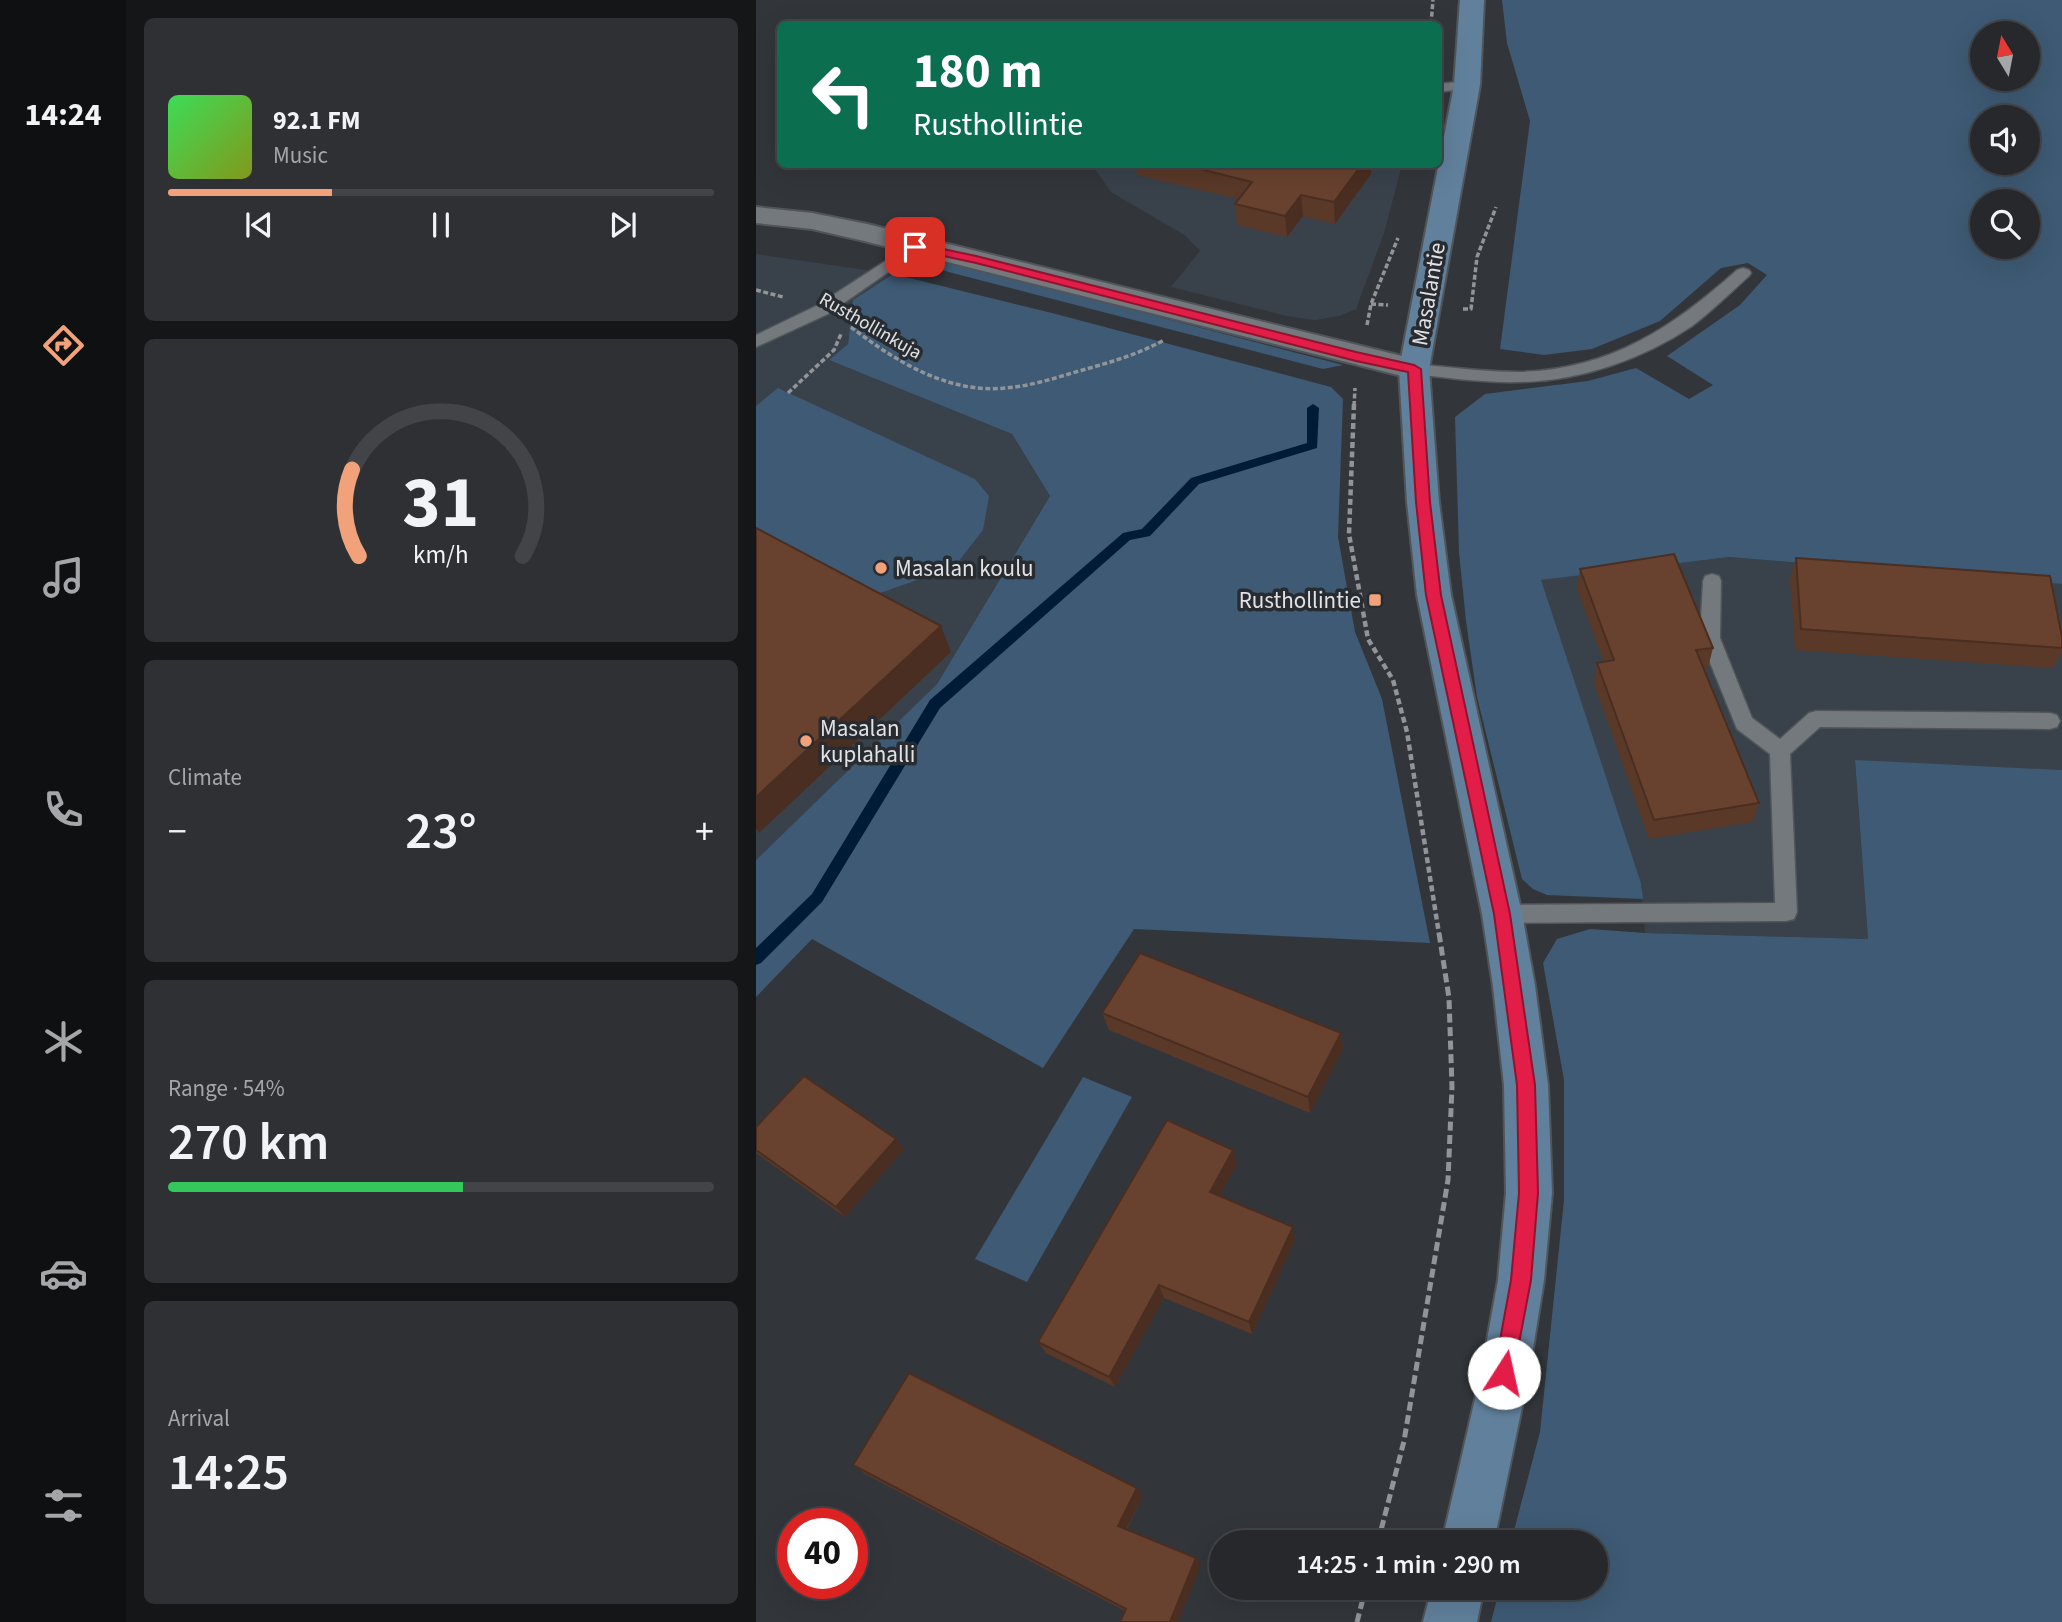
<!DOCTYPE html>
<html lang="en">
<head>
<meta charset="utf-8">
<style>
	:root { --surface:#26282c; --page:#2e3034; --text:#f1f3f6; --muted:#a4a6a9; --line:#424448; --accent:#f1a27b }
	body { margin:0; font-family:"Source Sans 3",sans-serif; background:var(--page); color:var(--text); height:100vh; display:flex; flex-direction:column; font-size:26px; white-space:nowrap }
	* { box-sizing:border-box; margin:0 }
	p { font-size:23px; color:var(--muted) }
	.icon { flex:none; width:38px; height:38px; fill:none; stroke:currentColor; stroke-width:2; stroke-linecap:round; stroke-linejoin:round }
	.map { position:relative; flex:1; overflow:hidden }
	.details { display:flex; flex-direction:column; gap:18px; padding:18px; background:#151618; width:630px }
	.details>* { flex:none }
	.top-card { position:absolute; left:21px; top:21px; width:665px; height:147px; border-radius:10px; box-shadow:0 7px 28px #0002,0 0 0 2px var(--line); background:#0b6e4f; color:#fff; overflow:hidden }
	.needle { width:46px; rotate:350deg }
	.fabs { position:absolute; left:1214px; top:21px; display:grid; gap:14px }
	.fabs a { display:grid; place-items:center; width:70px; height:70px; border-radius:50%; background:var(--surface); box-shadow:0 7px 28px #0002,0 0 0 2px var(--line); font-size:35px }
	.speed { position:absolute; left:21px; top:1508px; display:flex; gap:14px; font-size:35px; font-weight:700; text-align:center }
	.speed>* { display:grid; place-content:center; width:91px; height:91px; border-radius:50%; background:var(--surface); box-shadow:0 7px 28px #0002,0 0 0 2px var(--line); line-height:1 }
	.speed .limit { border:10px solid #d22; background:#fff; color:#111 }
	.pin { position:absolute; display:grid; place-items:center; width:60px; height:60px; color:#fff; margin:-30px; border-radius:14px; box-shadow:0 4px 10px #0006 }
	.me { position:absolute; width:77px; margin:-38px; rotate:10deg; stroke-linejoin:round; filter:drop-shadow(0 0 5px #0008) }
	.turn { display:flex; align-items:center; gap:24px; height:147px; padding:0 21px; font-size:32px }
	.turn .icon { width:91px; height:91px; stroke-width:2.5 }
	.turn b { display:block; font-size:49px; line-height:60px }
	.big { font-size:52px; font-weight:600; line-height:1.1 }
	.details .widget { flex:1; display:flex; flex-direction:column; justify-content:center; gap:10px; min-width:0; padding:0 24px; border-radius:10px; background:var(--page) }
	.details .dial { align-items:center; gap:0 }
	.dial svg { height:182px; overflow:visible; fill:none; stroke:var(--line); stroke-width:7; stroke-linecap:round; text-anchor:middle }
	.dial text { fill:var(--text); stroke:none }
	.song { display:flex; align-items:center; gap:21px }
	.cover { width:84px; height:84px; border-radius:10px; background:linear-gradient(135deg,hsl(130 70% 55%),hsl(70 70% 35%)) }
	.played { height:7px; border-radius:4px; background:linear-gradient(90deg,var(--accent) 30%,var(--line) 30%) }
	.keys { display:flex; justify-content:space-around; direction:ltr }
	.heat { display:flex; justify-content:space-between; align-items:center; font-size:38px; direction:ltr }
	.charge { height:10px; border-radius:5px; background:linear-gradient(90deg,#34c759 54%,var(--line) 0) }
	.trip { position:absolute; left:453px; top:1530px; width:399px; height:70px; border-radius:35px; background:var(--surface); box-shadow:0 7px 28px #0002,0 0 0 2px var(--line); font-weight:600; line-height:70px; text-align:center }
	main { display:flex; flex:1; min-height:0 }
	.tab-bar { display:flex; flex-direction:column; width:126px; justify-content:space-around; align-items:center; background:#0f1012; color:var(--muted) }
	.tab-bar .icon { width:49px; height:49px }
	.tab-bar .selected { color:var(--accent) }
	.tab-bar b { font-size:32px; color:var(--text) }
	.map>svg:first-child { display:block }
	.built { fill:#39424b }
	.green { fill:#3e5a74; fill-rule:evenodd }
	.lines { fill:none; stroke-linecap:round; stroke-linejoin:round }
	.stream { fill:#001b35; fill-rule:evenodd }
	.lane-casing { stroke:#515559; stroke-width:3 }
	.street-casing { stroke:#515559; stroke-width:4 }
	.secondary-casing { stroke:#515559; stroke-width:4 }
	.path-far2 { stroke:#919498; stroke-width:3.5; stroke-dasharray:5 2.5; stroke-linecap:butt }
	.path-far1 { stroke:#919498; stroke-width:4.5; stroke-dasharray:6 3.5; stroke-linecap:butt }
	.path { stroke:#919498; stroke-width:5; stroke-dasharray:9 4.5; stroke-linecap:butt }
	.lane { fill:#74797e; fill-rule:evenodd }
	.street { fill:#74797e; fill-rule:evenodd }
	.secondary { fill:#61809b; fill-rule:evenodd }
	.wall { fill:#5a3928 }
	.shaded-wall { fill:#4a2e21 }
	.building { fill:#69422f; stroke:#4a2e21; stroke-width:2 }
	.route { fill:#e11d48; stroke:#92132f; stroke-width:2 }
	.poi-dot { fill:#f1a27b; stroke:#282c31; stroke-width:2.5 }
	.labels { text-anchor:middle; stroke-width:7; stroke-linejoin:round; paint-order:stroke }
	.far-street-label { font-size:19px; fill:#e0e2e5; stroke:#282c31 }
	.street-label { font-size:23px; fill:#e0e2e5; stroke:#282c31 }
	.poi-label { font-size:23px; fill:#e0e2e5; stroke:#282c31; text-anchor:start }
</style>
</head>
<body>
<main>
<nav class="tab-bar">
<b>14:24</b>
<svg class="icon selected" aria-label="directions" viewBox="0 0 24 24"><path d="M12 3l9 9-9 9-9-9zM9 14v-3h6M13 9l2 2-2 2"/></svg>
<svg class="icon" aria-label="music" viewBox="0 0 24 24"><path d="M9 18V5l10-2v13"/><circle cx="6" cy="18" r="3"/><circle cx="16" cy="16" r="3"/></svg>
<svg class="icon" aria-label="phone" viewBox="0 0 24 24"><path d="M5 4h4l2 5-3 2q2 4 5 5l2-3 5 2v4C11 20 4 13 5 4z"/></svg>
<svg class="icon" aria-label="climate" viewBox="0 0 24 24"><path d="M12 3v18M4 7l16 10M4 17L20 7"/></svg>
<svg class="icon" aria-label="car" viewBox="0 0 24 24"><path d="M5 17H2v-5l4-1 3-4h7l3 4 3 1v5h-3M9 17h6M6 11h13"/><circle cx="7" cy="17" r="2"/><circle cx="17" cy="17" r="2"/></svg>
<svg class="icon" aria-label="filters" viewBox="0 0 24 24"><path d="M4 7h16M4 17h16"/><circle cx="9" cy="7" r="2"/><circle cx="15" cy="17" r="2"/></svg>
</nav>
<section class="details">
<div class="widget">
<div class="song"><i class="cover"></i><div><b>92.1 FM</b><p>Music</p></div></div>
<div class="played"></div>
<div class="keys"><svg class="icon" aria-label="previous" viewBox="0 0 24 24"><path d="M18 5L8 12l10 7zM5 5v14"/></svg><svg class="icon" aria-label="pause" viewBox="0 0 24 24"><path d="M8 5v14M16 5v14"/></svg><svg class="icon" aria-label="next" viewBox="0 0 24 24"><path d="M6 5l10 7-10 7zM19 5v14"/></svg></div>
</div>
<div class="widget dial"><svg viewBox="0 0 100 80">
<path d="M14 69A42 42 0 1 1 86 69"/>
<path d="M14 69A42 42 0 0 1 11 31" stroke="#f1a27b"/>
<text x="50" y="56" font-size="32" font-weight="700">31</text>
<text x="50" y="72" font-size="11">km/h</text>
</svg></div>
<div class="widget"><p>Climate</p>
<div class="heat"><a>−</a><b class="big">23°</b><a>+</a></div>
</div>
<div class="widget"><p>Range · 54%</p><b class="big">270 km</b><div class="charge"></div></div>
<div class="widget"><p>Arrival</p><b class="big">14:25</b></div>
</section>
<div class="map">
<svg width="1306" height="1622" viewBox="0 0 1306 1622">
	<rect width="100%" height="100%" fill="#32363b"/>
	<g class="built">
		<polygon points="336,165 646,165 628,233 600,309 583,316 559,320 531,316 415,287 444,251 430,236 355,192"/>
		<polygon points="0,254 137,274 97,300 92,344 73,360 256,434 294,496 181,684 0,860"/>
		<polygon points="973,557 1306,584 1306,770 1099,761 1112,939 889,933 885,883 784,580"/>
	</g>
	<g class="green">
		<path d="M746,0H1306V584L973,557L785,580L885,883L887,899L791,895L777,889L766,879L721,697L710,621L703,552L699,417L729,394L832,381L880,368L933,399L957,385L911,356L984,305L1011,275L992,263L965,268L904,321L836,349L788,355L744,349L774,121L751,43ZM1227,33H1272V79H1227ZM1227,117H1272V163H1227ZM1227,201H1272V247H1227Z"/>
		<polygon points="164,257 178,258 587,365 567,369 158,263"/>
		<polygon points="137,274 296,313 575,387 587,399 582,537 599,632 626,699 674,943 378,929 287,1068 56,939 0,997 0,860 181,684 294,496 256,434 73,360 92,344 97,300"/>
		<polygon points="22,388 219,479 233,496 227,530 202,562 167,578 121,594 0,528 0,406"/>
		<polygon points="1099,760 1306,770 1306,1622 735,1622 744,1587 840,1587 840,1542 755,1542 784,1432 808,1200 808,1080 787,963 801,939 834,929 889,933 1112,939"/>
		<polygon points="327,1077 376,1097 271,1282 219,1259"/>
	</g>
	<g class="lines">
		<polygon class="stream" points="557,404 563,408 561,448 443,484 394,536 374,540 184,708 66,902 5,963 0,965 0,948 56,894 174,700 367,533 386,529 435,478 551,443 551,408"/>
		<defs>
			<g id="lane">
				<polygon points="711,81 716,82 716,88 682,92 682,84"/>
				<polygon points="159,242 164,244 167,247 164,250 72,314 0,347 0,335 60,306"/>
				<path d="M987,268L993,270L995,273L993,276C974,293 956,311 936,326C887,359 824,381 765,382C729,383 694,378 658,374L650,369L658,364C693,367 729,372 764,372C855,369 916,328 981,270Z"/>
				<polygon points="956,574 963,576 965,581 964,638 996,718 1024,739 1053,713 1060,711 1294,713 1301,715 1304,721 1301,727 1294,729 1064,727 1034,754 1041,912 1038,919 1030,921 746,923 738,921 735,914 738,907 746,905 1019,903 1014,754 981,729 944,638 947,581 949,576"/>
			</g>
			<polygon id="street" points="0,207 56,213 111,224 658,359 669,362 673,369 669,376 658,379 108,241 56,229 0,223"/>
			<g id="secondary">
				<polygon points="704,0 728,0 724,85 673,369 683,502 695,595 766,914 779,986 792,1085 796,1193 788,1280 773,1373 738,1542 686,1542 725,1373 742,1280 750,1193 748,1085 737,986 726,914 661,595 651,502 643,369 698,85"/>
				<polygon points="676,1587 728,1587 721,1622 667,1622"/>
			</g>
		</defs>
		<use href="#lane" class="lane-casing"/>
		<use href="#street" class="street-casing"/>
		<use href="#secondary" class="secondary-casing"/>
		<g class="path-far2">
			<polyline points="675,24 677,0"/>
			<polyline points="0,290 27,297"/>
			<polyline points="615,304 632,305"/>
			<polyline points="707,309 715,309 721,257 740,207"/>
			<polyline points="611,325 615,304 642,238"/>
			<path d="M95,327C139,361 192,394 250,388C275,386 299,378 323,371C352,363 381,355 408,340"/>
			<polyline points="32,393 78,350 85,334"/>
			<polyline points="598,406 599,388"/>
		</g>
		<polyline class="path-far1" points="598,404 593,534 612,639 637,680 651,732 683,934"/>
		<g class="path">
			<polyline points="622,1542 648,1441 692,1180 696,1087 693,998 683,933"/>
			<polyline points="601,1622 610,1587"/>
		</g>
		<use href="#lane" class="lane"/>
		<use href="#street" class="street"/>
		<use href="#secondary" class="secondary"/>
	</g>
	<g class="wall">
		<polygon points="380,164 615,164 615,174 579,224 547,216 531,237 481,225 479,204 482,199 381,175"/>
		<polygon points="1040,558 1306,637 1306,652 1297,668 1039,650 1034,579"/>
		<polygon points="824,569 957,648 952,668 948,669 1003,803 997,822 893,839 838,683 841,663 848,662 821,589"/>
		<polygon points="346,1013 585,1033 587,1049 554,1113 353,1030"/>
		<polygon points="0,1127 148,1149 89,1217 0,1153"/>
		<polygon points="477,1150 481,1164 463,1196 539,1240 496,1334 408,1298 359,1387 290,1353 282,1342"/>
		<polygon points="97,1465 381,1488 387,1496 371,1529 440,1558 445,1565 369,1611 109,1474"/>
	</g>
	<g class="shaded-wall">
		<polygon points="606,164 615,164 615,174 579,224 578,202"/>
		<polygon points="545,195 547,216 531,237 529,216"/>
		<polygon points="185,626 195,652 3,833 0,828 0,797"/>
		<polygon points="585,1033 587,1049 554,1113 552,1097"/>
		<polygon points="140,1139 148,1149 89,1217 80,1207"/>
		<polygon points="477,1150 481,1164 458,1206 454,1192"/>
		<polygon points="537,1227 539,1240 496,1334 493,1322"/>
		<polygon points="403,1285 408,1298 359,1387 353,1377"/>
		<polygon points="381,1488 387,1496 368,1533 362,1526"/>
		<polygon points="440,1558 445,1565 422,1622 414,1622"/>
	</g>
	<g class="building">
		<polygon points="424,164 606,164 578,202 545,195 529,216 479,204 496,182"/>
		<polygon points="0,528 185,626 0,797"/>
		<polygon points="918,554 957,648 940,650 1003,803 898,820 841,663 858,660 824,569"/>
		<polygon points="1040,558 1294,576 1306,637 1306,648 1045,629"/>
		<polygon points="384,953 585,1033 552,1097 346,1013"/>
		<polygon points="48,1076 140,1139 80,1207 0,1150 0,1127"/>
		<polygon points="411,1120 477,1150 454,1192 537,1227 493,1322 403,1285 353,1377 282,1342"/>
		<polygon points="153,1373 381,1488 362,1526 440,1558 414,1622 364,1622 370,1609 97,1465"/>
	</g>
	<polygon class="route" points="159,243 220,256 600,352 658,365 665,369 674,502 685,595 754,914 779,1085 782,1193 775,1280 756,1380 748,1383 741,1380 738,1373 755,1280 763,1193 761,1085 738,914 670,595 660,502 652,372 600,361 220,263 155,249 153,247"/>
	<g class="poi-dot">
		<circle cx="125" cy="568" r="7"/>
		<rect x="612" y="593" width="14" height="14" rx="3.5"/>
		<circle cx="50" cy="741" r="7"/>
	</g>
	<g class="labels">
		<g class="far-street-label">
			<text transform="translate(115 325) rotate(30)" y="7">Rusthollinkuja</text>
		</g>
		<g class="street-label">
			<text transform="translate(672 294) rotate(-80)" y="8">Masalantie</text>
		</g>
		<g class="poi-label">
			<text x="139" y="576">Masalan koulu</text>
			<text x="605" y="608" text-anchor="end">Rusthollintie</text>
			<text x="64" y="736">Masalan<tspan x="64" dy="26">kuplahalli</tspan></text>
		</g>
	</g>
</svg>
<div class="fabs">
<a><svg class="needle" viewBox="-14 -14 28 28"><path d="M0-13l5 13h-10z" fill="#e53935"/><path d="M0 13l5-13h-10z" fill="#a4a6a9"/></svg></a>
<a><svg class="icon" aria-label="sound" viewBox="0 0 24 24"><path d="M4 9h4l5-4v14l-5-4H4zM17 9q2 3 0 6"/></svg></a>
<a><svg class="icon" aria-label="search" viewBox="0 0 24 24"><circle cx="10" cy="10" r="6"/><path d="M15 15l6 6"/></svg></a>
</div>
<div class="speed"><div class="limit">40</div></div>
<div class="pin" style="left:159px;top:247px;background:#d93025"><svg class="icon" aria-label="arrive" viewBox="0 0 24 24"><path d="M6 21V4h12l-3 4 3 4H6"/></svg></div>
<svg class="me" style="left:748px;top:1373px" viewBox="-20 -20 40 40"><circle r="19" fill="#fff"/><path d="M0-13L10 11 0 6-10 11z" fill="#e11d48"/></svg>
<div class="trip">14:25 · 1 min · 290 m</div>
<div class="top-card">
<div class="turn"><svg class="icon" aria-label="left" viewBox="0 0 24 24"><path d="M17 20v-9H6M10 6l-5 5 5 5"/></svg><div><b>180 m</b>Rusthollintie</div></div>
</div>
</div>
</main>
</body>
</html>
